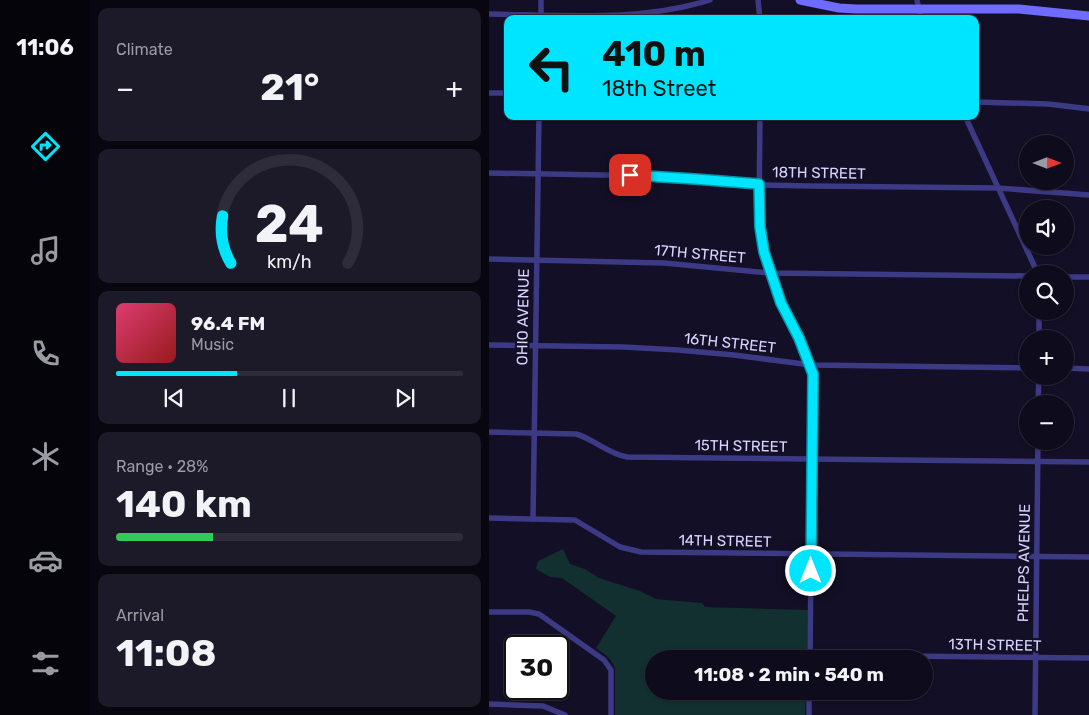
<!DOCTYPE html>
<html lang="en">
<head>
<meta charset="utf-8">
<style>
	:root { --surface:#0e0b1c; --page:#1c1929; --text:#f1f3f6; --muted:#9b9ba3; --line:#2e2b3b; --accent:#00e5ff }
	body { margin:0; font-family:Rubik,sans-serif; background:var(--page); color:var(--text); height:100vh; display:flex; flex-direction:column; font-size:19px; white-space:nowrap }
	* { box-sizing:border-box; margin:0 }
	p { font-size:16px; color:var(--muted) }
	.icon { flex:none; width:28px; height:28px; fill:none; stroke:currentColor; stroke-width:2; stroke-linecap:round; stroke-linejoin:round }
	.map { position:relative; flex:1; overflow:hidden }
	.sheet { display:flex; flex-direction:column; gap:8px; padding:8px; background:#08060f; width:399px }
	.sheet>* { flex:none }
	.banner { position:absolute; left:15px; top:15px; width:475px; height:105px; border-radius:10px; box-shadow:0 1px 4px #0004,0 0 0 1px var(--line); background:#00e5ff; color:#111; overflow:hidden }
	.needle { width:32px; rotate:90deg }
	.fabs { position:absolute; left:530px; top:135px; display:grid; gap:10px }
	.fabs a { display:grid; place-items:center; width:55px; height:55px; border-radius:50%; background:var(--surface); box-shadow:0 1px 4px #0004,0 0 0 1px var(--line); font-size:25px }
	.speed { position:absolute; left:15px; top:635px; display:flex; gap:10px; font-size:25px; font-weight:700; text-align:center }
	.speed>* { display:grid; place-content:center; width:65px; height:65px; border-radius:50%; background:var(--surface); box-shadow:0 1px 4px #0004,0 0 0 1px var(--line); line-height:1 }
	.speed .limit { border:2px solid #111; border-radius:8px; background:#fff; color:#111 }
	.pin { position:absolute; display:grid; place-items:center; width:42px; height:42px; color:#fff; margin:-21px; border-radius:10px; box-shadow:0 2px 8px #0006 }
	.me { position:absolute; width:55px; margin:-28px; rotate:0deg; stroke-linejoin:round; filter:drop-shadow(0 0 4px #0008) }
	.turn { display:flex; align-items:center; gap:18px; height:105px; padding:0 15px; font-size:22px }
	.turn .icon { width:65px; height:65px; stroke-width:2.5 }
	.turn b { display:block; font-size:35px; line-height:42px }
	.big { font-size:38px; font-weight:700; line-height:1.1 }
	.sheet .tile { flex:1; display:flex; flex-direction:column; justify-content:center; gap:8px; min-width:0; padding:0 18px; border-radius:10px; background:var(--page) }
	.sheet .dial { align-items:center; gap:0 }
	.dial svg { height:130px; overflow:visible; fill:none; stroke:var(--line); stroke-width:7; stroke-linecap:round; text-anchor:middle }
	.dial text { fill:var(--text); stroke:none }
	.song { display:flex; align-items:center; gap:15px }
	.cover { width:60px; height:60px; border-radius:8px; background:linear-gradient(135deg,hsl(340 70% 55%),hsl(0 70% 35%)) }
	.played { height:5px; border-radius:2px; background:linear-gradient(90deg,var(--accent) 35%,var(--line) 35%) }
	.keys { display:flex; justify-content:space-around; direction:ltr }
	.heat { display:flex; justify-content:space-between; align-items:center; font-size:28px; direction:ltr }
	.charge { height:8px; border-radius:4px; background:linear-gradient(90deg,#34c759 28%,var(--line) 0) }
	.trip { position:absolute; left:156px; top:650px; width:288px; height:50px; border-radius:25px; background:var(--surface); box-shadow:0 1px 4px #0004,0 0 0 1px var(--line); font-weight:700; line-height:50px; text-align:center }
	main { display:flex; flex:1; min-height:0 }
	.tabs { display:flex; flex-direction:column; width:90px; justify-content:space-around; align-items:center; background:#06040b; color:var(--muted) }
	.tabs .icon { width:35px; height:35px }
	.tabs .current { color:var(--accent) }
	.tabs b { font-size:22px; color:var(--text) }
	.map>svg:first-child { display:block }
	.green { fill:#12302f }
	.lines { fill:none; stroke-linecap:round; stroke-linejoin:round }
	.street { stroke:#3d3a85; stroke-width:5.5 }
	.secondary { stroke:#6f6bff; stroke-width:9 }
	.route-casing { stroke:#0095a6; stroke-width:12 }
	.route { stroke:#00e5ff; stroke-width:9 }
	.labels { text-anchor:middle; stroke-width:4.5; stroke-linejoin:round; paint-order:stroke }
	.street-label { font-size:15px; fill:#d9d4ff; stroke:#130f26 }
</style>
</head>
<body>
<main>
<nav class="tabs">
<b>11:06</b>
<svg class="icon current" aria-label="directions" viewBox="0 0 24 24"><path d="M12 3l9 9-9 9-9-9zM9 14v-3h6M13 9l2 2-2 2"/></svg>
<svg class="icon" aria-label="music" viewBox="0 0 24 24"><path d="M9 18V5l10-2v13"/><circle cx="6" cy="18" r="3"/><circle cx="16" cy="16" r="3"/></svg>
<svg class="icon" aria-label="phone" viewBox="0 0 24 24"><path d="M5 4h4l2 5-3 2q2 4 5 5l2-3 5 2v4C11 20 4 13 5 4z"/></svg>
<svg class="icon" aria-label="climate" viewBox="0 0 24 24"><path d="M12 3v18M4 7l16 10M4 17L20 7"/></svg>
<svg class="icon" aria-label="car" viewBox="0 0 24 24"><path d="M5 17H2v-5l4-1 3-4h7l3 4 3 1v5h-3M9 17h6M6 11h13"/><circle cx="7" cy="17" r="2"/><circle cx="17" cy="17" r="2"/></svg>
<svg class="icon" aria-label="filters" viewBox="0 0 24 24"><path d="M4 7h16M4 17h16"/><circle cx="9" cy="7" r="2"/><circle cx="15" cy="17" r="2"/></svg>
</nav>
<section class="sheet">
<div class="tile"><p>Climate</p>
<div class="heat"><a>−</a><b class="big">21°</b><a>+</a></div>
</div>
<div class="tile dial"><svg viewBox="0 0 100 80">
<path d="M14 69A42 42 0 1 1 86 69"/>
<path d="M14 69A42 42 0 0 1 9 40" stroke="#00e5ff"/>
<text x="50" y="56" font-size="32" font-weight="700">24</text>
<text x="50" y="72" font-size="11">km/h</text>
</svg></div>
<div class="tile">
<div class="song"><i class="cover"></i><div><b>96.4 FM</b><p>Music</p></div></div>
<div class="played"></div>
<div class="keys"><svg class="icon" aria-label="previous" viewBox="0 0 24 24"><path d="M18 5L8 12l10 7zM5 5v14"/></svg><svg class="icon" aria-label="pause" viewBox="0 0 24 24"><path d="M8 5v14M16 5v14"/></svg><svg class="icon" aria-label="next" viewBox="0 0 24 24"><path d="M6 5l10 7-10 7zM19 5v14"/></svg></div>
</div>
<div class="tile"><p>Range · 28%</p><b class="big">140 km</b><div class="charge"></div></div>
<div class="tile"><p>Arrival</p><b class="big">11:08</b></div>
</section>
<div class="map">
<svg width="601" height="715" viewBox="0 0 601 715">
	<rect width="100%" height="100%" fill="#130f26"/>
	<path class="green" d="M74,549L81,564L96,569L110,578L151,591L167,599L213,603L216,607L319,610L318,659H165V691H317L316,715H126V669C123,658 115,654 107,648L127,616L73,578L61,577L47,569L49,561Z"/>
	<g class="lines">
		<g class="street">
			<polyline points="269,0 271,19"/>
			<polyline points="428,0 432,19"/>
			<path d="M0,14C73,15 152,22 221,0"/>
			<polyline points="52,19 52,0"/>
			<polyline points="0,93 19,93"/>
			<polyline points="486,102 559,104 601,109"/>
			<polyline points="271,116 270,212 275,252 292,303 310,338 324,374 321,659"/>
			<polyline points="476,116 549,274"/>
			<polyline points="0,173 166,176 270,185 323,186 509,188 601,195"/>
			<polyline points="0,259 175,263 281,273 539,276"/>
			<polyline points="576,277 601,277"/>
			<polyline points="550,339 550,311"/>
			<polyline points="0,345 134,347 189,350 245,355 322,365 539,368"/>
			<polyline points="576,368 601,369"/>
			<polyline points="549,404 550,376"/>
			<path d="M0,432L87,434C105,439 119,454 138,457L601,462"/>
			<polyline points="0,518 86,520 131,547 152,552 601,557"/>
			<polyline points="44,519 50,116"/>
			<polyline points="0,612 40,612 50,614 115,660 122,670 122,715"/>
			<polyline points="321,655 601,658"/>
			<polyline points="0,704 54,706 76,715"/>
			<polyline points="320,715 320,691"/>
			<polyline points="546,715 549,441"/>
		</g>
		<polyline class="secondary" points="311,0 350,8 367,9 530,9 601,16"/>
	</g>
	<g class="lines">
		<defs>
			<polyline id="route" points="141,175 206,179 270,184 271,227 275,252 292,303 310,338 324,374 322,571"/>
		</defs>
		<use href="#route" class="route-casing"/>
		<use href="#route" class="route"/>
	</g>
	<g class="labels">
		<g class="street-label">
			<text transform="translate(330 173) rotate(1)" y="5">18TH STREET</text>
			<text transform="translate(211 254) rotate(5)" y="5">17TH STREET</text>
			<text transform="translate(34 317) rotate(-89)" y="5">OHIO AVENUE</text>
			<text transform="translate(241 343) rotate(6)" y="5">16TH STREET</text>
			<text transform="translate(252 446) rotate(1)" y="5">15TH STREET</text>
			<text transform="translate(236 541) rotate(1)" y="5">14TH STREET</text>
			<text transform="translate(535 563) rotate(-89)" y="5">PHELPS AVENUE</text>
			<text transform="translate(506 645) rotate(1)" y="5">13TH STREET</text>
		</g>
	</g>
</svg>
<div class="fabs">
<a><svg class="needle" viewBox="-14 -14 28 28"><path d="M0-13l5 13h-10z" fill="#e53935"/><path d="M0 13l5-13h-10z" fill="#9b9ba3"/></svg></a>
<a><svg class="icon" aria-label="sound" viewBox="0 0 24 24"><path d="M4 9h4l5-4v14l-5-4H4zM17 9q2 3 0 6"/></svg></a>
<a><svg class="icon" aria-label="search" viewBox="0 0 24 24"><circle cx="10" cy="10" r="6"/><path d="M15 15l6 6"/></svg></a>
<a>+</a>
<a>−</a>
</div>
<div class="speed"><div class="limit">30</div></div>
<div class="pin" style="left:141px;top:175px;background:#d93025"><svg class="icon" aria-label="arrive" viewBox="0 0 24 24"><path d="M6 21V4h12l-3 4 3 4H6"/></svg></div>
<svg class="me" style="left:322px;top:571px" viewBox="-20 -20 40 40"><circle r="17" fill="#00e5ff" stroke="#fff" stroke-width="3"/><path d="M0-11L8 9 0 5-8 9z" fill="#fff"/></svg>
<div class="trip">11:08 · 2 min · 540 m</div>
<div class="banner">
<div class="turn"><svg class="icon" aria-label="left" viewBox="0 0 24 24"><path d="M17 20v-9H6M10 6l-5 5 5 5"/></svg><div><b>410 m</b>18th Street</div></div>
</div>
</div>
</main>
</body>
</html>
